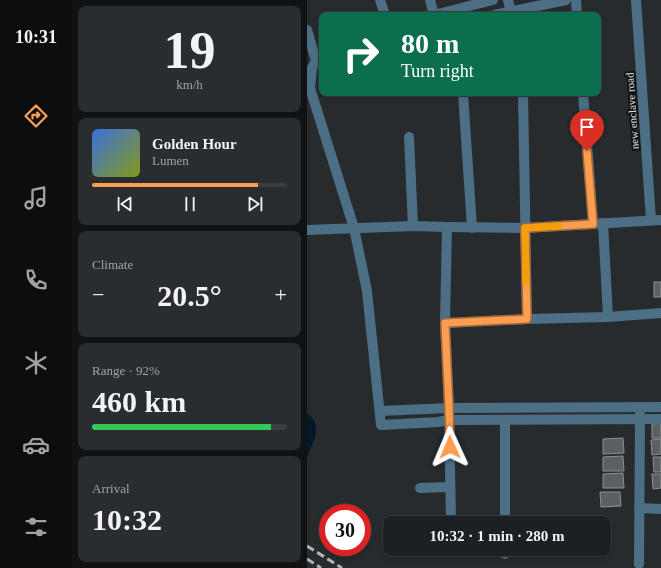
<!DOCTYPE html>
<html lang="en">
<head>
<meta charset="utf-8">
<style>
	:root { --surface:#1d2022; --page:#2a2d2f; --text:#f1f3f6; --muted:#a0a3a5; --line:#3b3e40; --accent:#fb9e51 }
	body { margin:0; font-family:Georgia,serif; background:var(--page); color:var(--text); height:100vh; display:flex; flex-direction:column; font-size:15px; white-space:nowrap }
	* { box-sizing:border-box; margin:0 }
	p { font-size:13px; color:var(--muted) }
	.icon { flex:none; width:22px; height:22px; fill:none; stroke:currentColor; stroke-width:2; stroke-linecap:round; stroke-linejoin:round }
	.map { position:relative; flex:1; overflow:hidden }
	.drawer { display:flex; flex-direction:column; gap:6px; padding:6px; background:#101213; width:235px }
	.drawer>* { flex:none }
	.hud { position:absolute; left:12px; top:12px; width:282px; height:84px; border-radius:8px; box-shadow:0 2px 6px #0003,0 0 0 1px var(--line); background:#0b6e4f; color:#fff; overflow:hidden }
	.speed { position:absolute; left:12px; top:504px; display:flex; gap:8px; font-size:20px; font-weight:700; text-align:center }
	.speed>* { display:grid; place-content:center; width:52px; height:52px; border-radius:50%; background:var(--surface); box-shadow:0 2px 6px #0003,0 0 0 1px var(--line); line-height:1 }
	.speed .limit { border:6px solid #d22; background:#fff; color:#111 }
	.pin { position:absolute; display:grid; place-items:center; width:34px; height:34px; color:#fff; margin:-41px -17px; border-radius:50% 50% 50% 0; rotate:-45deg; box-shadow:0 0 4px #0007 }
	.pin .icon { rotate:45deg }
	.me { position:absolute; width:44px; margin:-22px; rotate:359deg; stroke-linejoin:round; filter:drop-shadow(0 0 3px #0008) }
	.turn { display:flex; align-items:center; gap:14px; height:84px; padding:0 16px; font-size:18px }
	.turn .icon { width:52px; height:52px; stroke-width:2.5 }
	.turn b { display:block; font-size:28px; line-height:34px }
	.big { font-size:30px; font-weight:600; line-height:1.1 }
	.drawer .widget { flex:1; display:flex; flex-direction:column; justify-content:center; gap:6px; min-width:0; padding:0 14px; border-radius:8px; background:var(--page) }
	.drawer .dial { align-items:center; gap:0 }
	.dial b { font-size:52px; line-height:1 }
	.song { display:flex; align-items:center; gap:12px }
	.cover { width:48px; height:48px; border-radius:6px; background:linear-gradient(135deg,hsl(220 70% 55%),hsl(70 70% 35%)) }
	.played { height:4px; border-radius:2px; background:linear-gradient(90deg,var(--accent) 85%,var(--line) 85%) }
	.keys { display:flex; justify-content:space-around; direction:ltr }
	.heat { display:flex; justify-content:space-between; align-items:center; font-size:22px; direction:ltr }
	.charge { height:6px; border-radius:3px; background:linear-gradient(90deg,#34c759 92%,var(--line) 0) }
	.trip { position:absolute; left:76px; top:516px; width:228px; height:40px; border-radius:8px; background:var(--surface); box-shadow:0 2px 6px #0003,0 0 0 1px var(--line); font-weight:600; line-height:40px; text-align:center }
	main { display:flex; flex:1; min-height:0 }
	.dock { display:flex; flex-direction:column; width:72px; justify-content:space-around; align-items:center; background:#0c0d0e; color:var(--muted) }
	.dock .icon { width:28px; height:28px }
	.dock .active { color:var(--accent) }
	.dock b { font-size:18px; color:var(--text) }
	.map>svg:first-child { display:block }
	.water { fill:#00192a }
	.building { fill:#5b6063; stroke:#8c9194 }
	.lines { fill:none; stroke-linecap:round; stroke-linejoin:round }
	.minor { stroke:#4c6f86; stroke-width:10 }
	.rail { stroke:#b2b5b7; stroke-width:3; stroke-dasharray:8 4; stroke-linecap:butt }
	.route-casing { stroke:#a36735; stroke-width:10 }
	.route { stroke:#fb9e51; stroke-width:7 }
	.slow { stroke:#f59e0b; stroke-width:7 }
	.labels { text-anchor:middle; stroke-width:4; stroke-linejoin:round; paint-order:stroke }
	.street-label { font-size:11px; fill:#e2e5e6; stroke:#121315 }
</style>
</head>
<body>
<main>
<nav class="dock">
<b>10:31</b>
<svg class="icon active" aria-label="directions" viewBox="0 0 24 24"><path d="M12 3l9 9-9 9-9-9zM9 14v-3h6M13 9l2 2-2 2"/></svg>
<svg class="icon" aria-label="music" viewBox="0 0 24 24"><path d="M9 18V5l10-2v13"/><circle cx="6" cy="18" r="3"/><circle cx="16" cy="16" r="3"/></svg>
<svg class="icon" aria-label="phone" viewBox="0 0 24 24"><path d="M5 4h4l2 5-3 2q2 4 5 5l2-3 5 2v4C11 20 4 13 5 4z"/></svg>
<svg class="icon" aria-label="climate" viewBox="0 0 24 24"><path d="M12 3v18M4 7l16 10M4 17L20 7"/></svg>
<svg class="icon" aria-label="car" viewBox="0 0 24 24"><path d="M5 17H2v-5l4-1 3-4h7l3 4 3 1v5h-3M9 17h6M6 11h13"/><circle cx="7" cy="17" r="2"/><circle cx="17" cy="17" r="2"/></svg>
<svg class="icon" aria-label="filters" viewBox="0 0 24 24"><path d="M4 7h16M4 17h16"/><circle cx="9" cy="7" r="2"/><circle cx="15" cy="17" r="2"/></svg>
</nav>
<section class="drawer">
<div class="widget dial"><b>19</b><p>km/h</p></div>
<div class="widget">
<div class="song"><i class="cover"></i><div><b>Golden Hour</b><p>Lumen</p></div></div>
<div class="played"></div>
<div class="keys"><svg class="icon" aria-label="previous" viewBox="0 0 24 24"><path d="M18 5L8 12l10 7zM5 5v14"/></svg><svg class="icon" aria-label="pause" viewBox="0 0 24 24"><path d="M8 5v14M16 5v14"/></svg><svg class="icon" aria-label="next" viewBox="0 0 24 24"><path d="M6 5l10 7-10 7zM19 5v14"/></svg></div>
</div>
<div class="widget"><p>Climate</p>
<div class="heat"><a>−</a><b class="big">20.5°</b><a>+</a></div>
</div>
<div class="widget"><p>Range · 92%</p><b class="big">460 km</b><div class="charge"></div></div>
<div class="widget"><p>Arrival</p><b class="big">10:32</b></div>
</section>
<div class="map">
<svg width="354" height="568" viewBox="0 0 354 568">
	<rect width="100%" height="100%" fill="#272b2e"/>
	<path class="water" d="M0,413C14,424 9,435 4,448C2,452 2,454 0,457Z"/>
	<g class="building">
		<rect x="347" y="282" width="7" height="15"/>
		<polygon points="354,423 354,438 345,438 345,424"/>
		<polygon points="316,438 317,453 296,454 296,439"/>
		<polygon points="354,439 354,454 345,455 344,440"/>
		<polygon points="316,456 317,471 296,471 296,457"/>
		<polygon points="346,457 354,457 354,472 347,472"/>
		<polygon points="316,473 317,488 296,488 296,474"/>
		<polygon points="345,474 354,474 354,488 346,489"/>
		<polygon points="293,492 313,492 314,506 294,507"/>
	</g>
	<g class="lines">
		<g class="minor">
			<polyline points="73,0 78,15"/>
			<polyline points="123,0 127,15"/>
			<polyline points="201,0 204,12"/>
			<polyline points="269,0 270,15"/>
			<polyline points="329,0 344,220"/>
			<polyline points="127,15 186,0"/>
			<polyline points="187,15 259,0"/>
			<polyline points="0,30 9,61 5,68 3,88 47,228 60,291 74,425 131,422 142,420 354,419"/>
			<polyline points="156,93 165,228"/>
			<polyline points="216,93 220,319"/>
			<polyline points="276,93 286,223"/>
			<polyline points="102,137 106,226"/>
			<polyline points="296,223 301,317"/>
			<polyline points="140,227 138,323 142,408 144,523"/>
			<polyline points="0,230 106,226 140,227 218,228 354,220"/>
			<polyline points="138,323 220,319 301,317 354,313"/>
			<polyline points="73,411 142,408 354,407"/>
			<polyline points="113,488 143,487"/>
			<polyline points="332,508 354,509"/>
			<polyline points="198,523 198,420"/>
			<polyline points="198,554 198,549"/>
			<polyline points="332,564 333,414"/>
		</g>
		<g class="rail">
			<polyline points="0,546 35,568"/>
			<polyline points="0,559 14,568"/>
		</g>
	</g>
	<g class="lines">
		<defs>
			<polyline id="route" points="143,447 142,408 138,323 220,319 218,228 286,224 280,151"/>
		</defs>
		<use href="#route" class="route-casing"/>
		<use href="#route" class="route"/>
		<polyline class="slow" points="219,282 218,228 252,226"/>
	</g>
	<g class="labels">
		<g class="street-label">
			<text transform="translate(325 111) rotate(-94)" y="4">new enclave road</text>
		</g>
	</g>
</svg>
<div class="speed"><div class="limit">30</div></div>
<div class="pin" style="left:280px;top:151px;background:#d93025"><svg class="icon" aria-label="arrive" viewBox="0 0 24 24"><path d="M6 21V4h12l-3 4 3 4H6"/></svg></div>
<svg class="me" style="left:143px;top:447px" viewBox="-20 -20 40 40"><path d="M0-17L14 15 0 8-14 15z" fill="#fb9e51" stroke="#fff" stroke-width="4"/></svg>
<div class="trip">10:32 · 1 min · 280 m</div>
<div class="hud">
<div class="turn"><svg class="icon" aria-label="right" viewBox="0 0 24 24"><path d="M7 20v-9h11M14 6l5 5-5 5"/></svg><div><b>80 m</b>Turn right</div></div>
</div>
</div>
</main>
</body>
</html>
